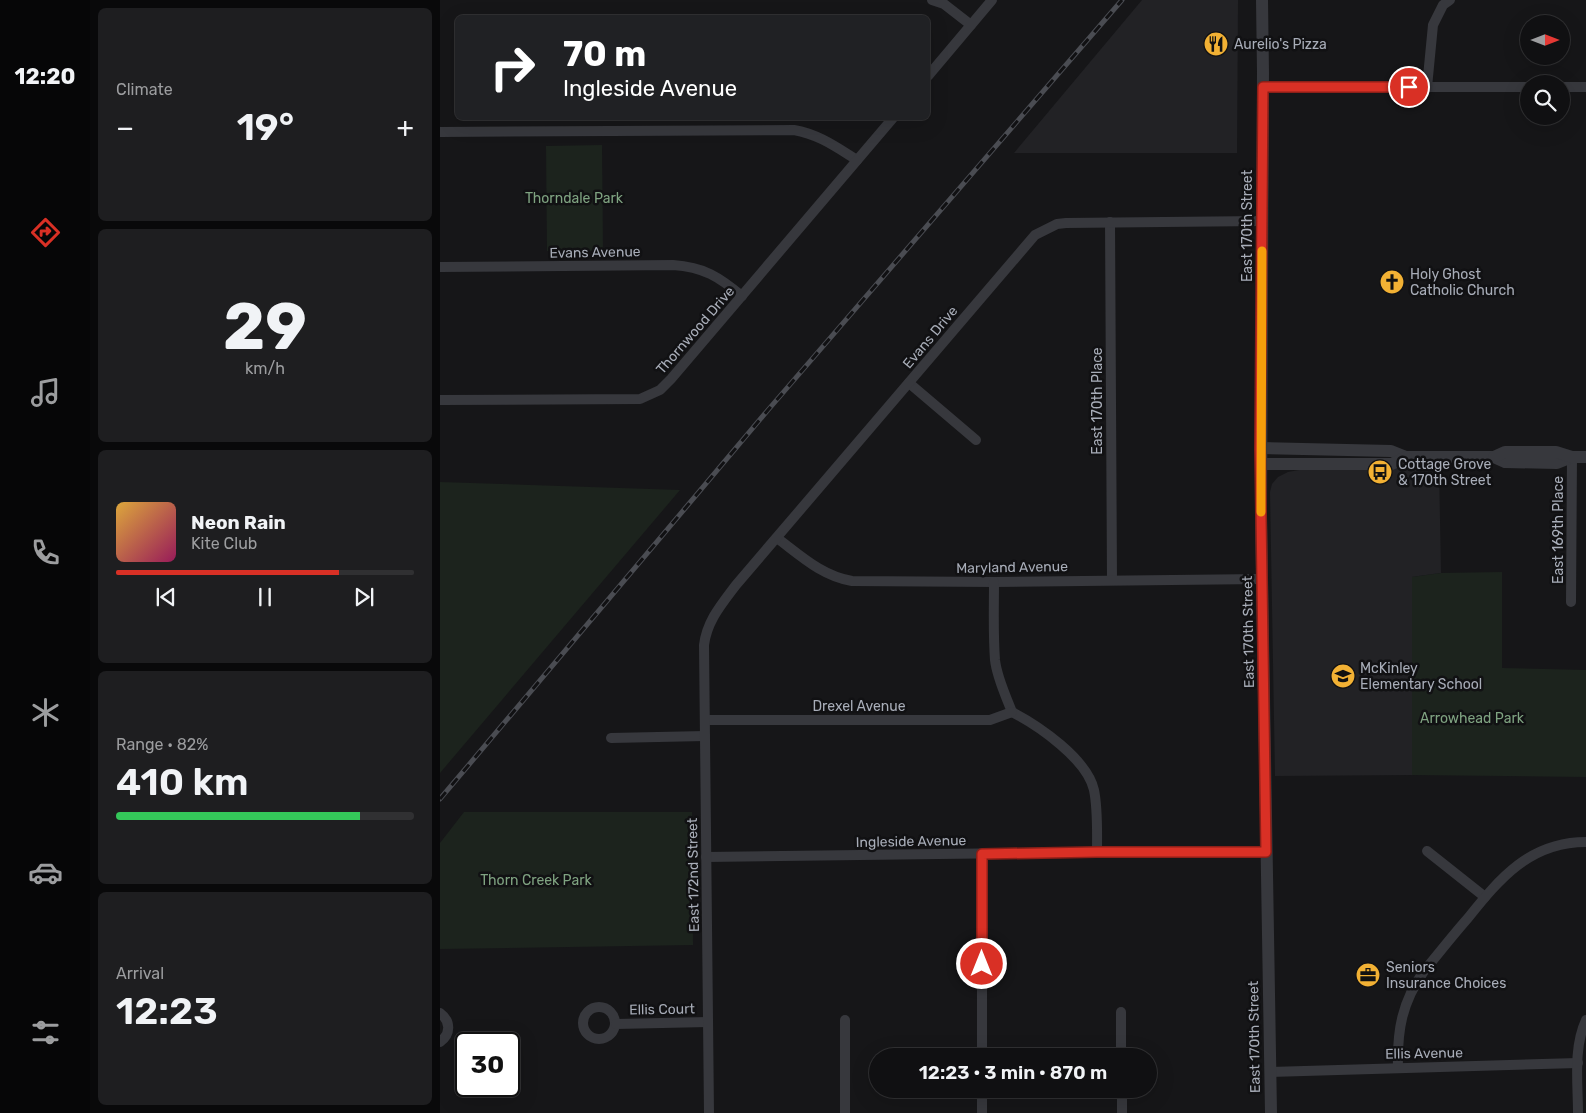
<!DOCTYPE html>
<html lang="en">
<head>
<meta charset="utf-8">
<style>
	:root { --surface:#101012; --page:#1e1e20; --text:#f1f3f6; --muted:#9c9d9f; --line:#303032; --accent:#d93025 }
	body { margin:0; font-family:Rubik,sans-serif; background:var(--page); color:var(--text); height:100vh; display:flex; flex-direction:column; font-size:19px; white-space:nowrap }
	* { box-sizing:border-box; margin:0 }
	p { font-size:16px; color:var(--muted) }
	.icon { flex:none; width:28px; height:28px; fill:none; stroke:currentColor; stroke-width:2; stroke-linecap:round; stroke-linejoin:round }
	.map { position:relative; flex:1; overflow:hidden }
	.sheet { display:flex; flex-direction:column; gap:8px; padding:8px; background:#09090a; width:350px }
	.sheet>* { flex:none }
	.top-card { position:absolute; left:15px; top:15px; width:475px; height:105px; border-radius:8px; box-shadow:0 5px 20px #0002,0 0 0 1px var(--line); background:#202124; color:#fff; overflow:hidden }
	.needle { width:32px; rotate:90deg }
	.buttons { position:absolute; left:1080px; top:15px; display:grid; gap:10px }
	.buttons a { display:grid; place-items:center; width:50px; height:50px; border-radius:50%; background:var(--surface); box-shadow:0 5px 20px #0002,0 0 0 1px var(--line); font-size:25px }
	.speed { position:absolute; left:15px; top:1032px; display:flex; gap:10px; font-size:25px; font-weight:700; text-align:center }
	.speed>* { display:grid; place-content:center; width:65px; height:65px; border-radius:50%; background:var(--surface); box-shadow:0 5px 20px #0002,0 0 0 1px var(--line); line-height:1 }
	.speed .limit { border:2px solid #111; border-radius:8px; background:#fff; color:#111 }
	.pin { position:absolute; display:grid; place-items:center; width:42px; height:42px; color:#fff; margin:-21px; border:2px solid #fff; border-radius:50%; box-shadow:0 1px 5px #0007 }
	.me { position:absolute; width:55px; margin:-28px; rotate:0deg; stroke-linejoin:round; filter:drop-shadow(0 0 4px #0008) }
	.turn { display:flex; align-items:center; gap:18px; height:105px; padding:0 25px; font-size:22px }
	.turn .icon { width:65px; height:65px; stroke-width:2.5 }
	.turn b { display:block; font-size:35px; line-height:42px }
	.big { font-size:38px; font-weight:600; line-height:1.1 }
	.sheet .widget { flex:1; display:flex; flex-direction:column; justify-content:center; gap:8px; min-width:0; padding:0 18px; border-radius:8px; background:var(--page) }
	.sheet .dial { align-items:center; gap:0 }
	.dial b { font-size:65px; line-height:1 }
	.song { display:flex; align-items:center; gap:15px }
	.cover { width:60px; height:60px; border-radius:8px; background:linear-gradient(135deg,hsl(40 70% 55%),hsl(330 70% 35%)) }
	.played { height:5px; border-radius:2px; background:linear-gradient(90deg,var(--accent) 75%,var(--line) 75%) }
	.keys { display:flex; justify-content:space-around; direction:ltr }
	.heat { display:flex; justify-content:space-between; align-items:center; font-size:28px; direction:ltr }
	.charge { height:8px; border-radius:4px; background:linear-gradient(90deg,#34c759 82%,var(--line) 0) }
	.trip { position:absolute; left:429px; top:1048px; width:288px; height:50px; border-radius:25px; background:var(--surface); box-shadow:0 5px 20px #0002,0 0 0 1px var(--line); font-weight:600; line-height:50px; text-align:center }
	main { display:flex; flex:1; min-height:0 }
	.tabs { display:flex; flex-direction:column; width:90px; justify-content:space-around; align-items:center; background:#060607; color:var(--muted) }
	.tabs .icon { width:35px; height:35px }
	.tabs .on { color:var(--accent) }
	.tabs b { font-size:22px; color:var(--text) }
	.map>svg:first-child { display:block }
	.built { fill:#222225 }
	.green { fill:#1c231d }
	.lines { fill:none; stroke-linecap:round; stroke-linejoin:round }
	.minor { stroke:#37383d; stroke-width:10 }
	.tertiary { stroke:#37383d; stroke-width:12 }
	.rail-casing { stroke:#4a4c52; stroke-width:5 }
	.rail { stroke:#111113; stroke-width:3; stroke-dasharray:9; stroke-linecap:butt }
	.route-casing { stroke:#8d1f18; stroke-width:12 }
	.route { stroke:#d93025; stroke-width:9 }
	.slow { stroke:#f59e0b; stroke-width:9 }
	.labels { text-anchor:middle; stroke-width:5; stroke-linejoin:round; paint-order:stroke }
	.poi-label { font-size:14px; fill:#a8adb8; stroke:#111113; text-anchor:start }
	.park-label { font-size:14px; fill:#7fa381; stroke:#111113 }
	.street-label { font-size:14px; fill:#a8adb8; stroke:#111113 }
</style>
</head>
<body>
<main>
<nav class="tabs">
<b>12:20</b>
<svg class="icon on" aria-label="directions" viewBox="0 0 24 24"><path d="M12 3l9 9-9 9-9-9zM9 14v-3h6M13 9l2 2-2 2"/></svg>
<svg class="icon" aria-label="music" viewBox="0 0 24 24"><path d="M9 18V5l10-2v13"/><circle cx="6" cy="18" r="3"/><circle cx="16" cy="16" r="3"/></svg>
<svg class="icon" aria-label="phone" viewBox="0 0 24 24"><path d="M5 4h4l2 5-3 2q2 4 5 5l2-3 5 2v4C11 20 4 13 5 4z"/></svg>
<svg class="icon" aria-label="climate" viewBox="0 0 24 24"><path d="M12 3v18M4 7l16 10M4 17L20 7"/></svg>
<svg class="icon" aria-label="car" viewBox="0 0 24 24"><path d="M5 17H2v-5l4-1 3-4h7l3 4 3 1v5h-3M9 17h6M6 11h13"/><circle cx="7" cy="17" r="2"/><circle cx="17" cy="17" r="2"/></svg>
<svg class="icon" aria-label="filters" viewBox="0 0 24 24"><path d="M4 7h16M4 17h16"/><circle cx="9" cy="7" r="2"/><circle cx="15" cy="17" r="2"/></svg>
</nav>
<section class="sheet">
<div class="widget"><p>Climate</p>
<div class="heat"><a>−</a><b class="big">19°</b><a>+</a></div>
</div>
<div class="widget dial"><b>29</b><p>km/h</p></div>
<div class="widget">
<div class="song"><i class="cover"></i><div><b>Neon Rain</b><p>Kite Club</p></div></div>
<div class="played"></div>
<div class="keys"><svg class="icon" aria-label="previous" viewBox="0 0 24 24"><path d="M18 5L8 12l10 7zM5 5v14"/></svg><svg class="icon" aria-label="pause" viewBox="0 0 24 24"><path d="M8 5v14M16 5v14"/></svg><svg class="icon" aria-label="next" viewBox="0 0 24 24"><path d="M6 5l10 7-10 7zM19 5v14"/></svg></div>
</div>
<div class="widget"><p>Range · 82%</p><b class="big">410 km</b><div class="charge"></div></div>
<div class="widget"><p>Arrival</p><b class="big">12:23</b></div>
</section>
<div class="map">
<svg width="1146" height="1113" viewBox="0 0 1146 1113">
	<rect width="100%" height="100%" fill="#161618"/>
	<g class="built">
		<polygon points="702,0 798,0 797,153 574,153"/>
		<polygon points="999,466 1001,573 972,577 972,775 835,776 830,492 832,484 838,477 848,472 859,470"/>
	</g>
	<g class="green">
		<polygon points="162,145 163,251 107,251 106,146"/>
		<polygon points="0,482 240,490 0,773"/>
		<polygon points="1062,572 1062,668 1146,670 1146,777 972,775 972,577 1001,573"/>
		<polygon points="24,812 252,812 253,945 0,949 0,843"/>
	</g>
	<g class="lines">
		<g class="minor">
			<polyline points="492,0 504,4 531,25"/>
			<polyline points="488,76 552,0"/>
			<polyline points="823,87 1089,87"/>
			<polyline points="987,87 993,25 1003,5 1010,0"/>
			<polyline points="1121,87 1146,87"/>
			<path d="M0,132L354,130C378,134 396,147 417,160"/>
			<polyline points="670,222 672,580"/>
			<path d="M0,267L233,265C264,267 279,277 302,296"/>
			<polyline points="469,383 536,440"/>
			<polyline points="0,400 200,399 220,390 231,379 453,118"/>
			<path d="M337,538C361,556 382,576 412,581L554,582L822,579"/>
			<path d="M554,582C554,608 553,634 555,660C557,678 566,696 572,712C599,726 647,759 654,790C658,810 657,832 657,852"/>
			<polyline points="1131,602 1132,457"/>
			<polyline points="265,720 550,720 572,712"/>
			<polyline points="171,738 265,736"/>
			<polyline points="987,851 1045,897"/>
			<polyline points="542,854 542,1056"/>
			<polyline points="266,857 657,852 826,852"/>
			<circle cx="159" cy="1023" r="16"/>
			<polyline points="681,1012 681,1056"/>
			<path d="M0,1013C11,1021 11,1034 0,1042"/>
			<polyline points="405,1020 405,1113"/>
			<polyline points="176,1024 268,1022"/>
			<path d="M958,1068C957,1030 962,1002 984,971C999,953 1013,935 1028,918C1060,878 1090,842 1146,842"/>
			<polyline points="830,1072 1138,1063"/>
			<polyline points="542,1089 542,1113"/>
			<polyline points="682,1089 682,1113"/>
			<path d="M269,1113L264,645C267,621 281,605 296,585L595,235L617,224L626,223L822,221"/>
			<path d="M1138,1113C1138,1083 1133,1048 1146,1020"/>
		</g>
		<g class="tertiary">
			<polyline points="822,0 823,72 821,517 831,1113"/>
			<polyline points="820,448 951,451 966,457 1054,457 1065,462 1117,463 1132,457"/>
			<polyline points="1054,457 1065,452 1116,452 1132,457 1146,457"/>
			<polyline points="821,464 952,464 966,457"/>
		</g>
		<defs>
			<polyline id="rail" points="0,799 328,410 682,0"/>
		</defs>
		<use href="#rail" class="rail-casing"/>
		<use href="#rail" class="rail"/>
	</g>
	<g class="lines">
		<defs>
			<polyline id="route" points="542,964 542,854 657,852 826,852 820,448 823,87 969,87"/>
		</defs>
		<use href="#route" class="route-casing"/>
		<use href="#route" class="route"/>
		<polyline class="slow" points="821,512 822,251"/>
	</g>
	<defs>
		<symbol id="restaurant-disc" viewBox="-11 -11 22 22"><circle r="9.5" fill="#f2b134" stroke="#111113"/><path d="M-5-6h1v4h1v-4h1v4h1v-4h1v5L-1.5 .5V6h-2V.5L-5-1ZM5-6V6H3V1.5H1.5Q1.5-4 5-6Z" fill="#111"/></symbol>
		<symbol id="church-disc" viewBox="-11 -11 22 22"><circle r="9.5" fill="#f2b134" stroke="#111113"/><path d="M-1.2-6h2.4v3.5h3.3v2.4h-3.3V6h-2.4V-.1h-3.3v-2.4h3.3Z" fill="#111"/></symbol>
		<symbol id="bus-disc" viewBox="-11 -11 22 22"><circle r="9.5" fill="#f2b134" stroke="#111113"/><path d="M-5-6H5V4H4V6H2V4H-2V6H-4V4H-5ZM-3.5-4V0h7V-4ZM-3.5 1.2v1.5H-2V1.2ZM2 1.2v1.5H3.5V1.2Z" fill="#111"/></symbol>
		<symbol id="school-disc" viewBox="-11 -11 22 22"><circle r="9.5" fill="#f2b134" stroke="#111113"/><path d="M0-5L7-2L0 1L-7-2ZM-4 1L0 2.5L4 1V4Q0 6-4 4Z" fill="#111"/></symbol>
		<symbol id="office-disc" viewBox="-11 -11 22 22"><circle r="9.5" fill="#f2b134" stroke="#111113"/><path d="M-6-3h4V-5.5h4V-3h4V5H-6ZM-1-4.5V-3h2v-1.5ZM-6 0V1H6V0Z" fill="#111"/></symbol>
	</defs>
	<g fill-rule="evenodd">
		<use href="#restaurant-disc" x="762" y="30" width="28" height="28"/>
		<use href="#church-disc" x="938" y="268" width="28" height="28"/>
		<use href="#bus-disc" x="926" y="458" width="28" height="28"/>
		<use href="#school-disc" x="889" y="662" width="28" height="28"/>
		<use href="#office-disc" x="914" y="961" width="28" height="28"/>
	</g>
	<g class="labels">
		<g class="poi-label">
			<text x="794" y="49">Aurelio's Pizza</text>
			<text x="970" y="279">Holy Ghost<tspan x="970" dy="16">Catholic Church</tspan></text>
			<text x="958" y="469">Cottage Grove<tspan x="958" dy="16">&amp; 170th Street</tspan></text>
			<text x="920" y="673">McKinley<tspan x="920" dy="16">Elementary School</tspan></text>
			<text x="946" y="972">Seniors<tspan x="946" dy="16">Insurance Choices</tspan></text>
		</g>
		<g class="park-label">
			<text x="134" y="203">Thorndale Park</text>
			<text x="1032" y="723">Arrowhead Park</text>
			<text x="96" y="885">Thorn Creek Park</text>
		</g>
		<g class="street-label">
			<text transform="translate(807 226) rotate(-90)" y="5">East 170th Street</text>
			<text transform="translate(155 252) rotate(-1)" y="5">Evans Avenue</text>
			<text transform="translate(255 330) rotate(-49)" y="5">Thornwood Drive</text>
			<text transform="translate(490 337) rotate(-50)" y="5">Evans Drive</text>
			<text transform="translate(657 401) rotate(-90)" y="5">East 170th Place</text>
			<text transform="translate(1118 530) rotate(-90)" y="5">East 169th Place</text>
			<text transform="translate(572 567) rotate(-1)" y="5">Maryland Avenue</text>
			<text transform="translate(808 632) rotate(-91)" y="5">East 170th Street</text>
			<text x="419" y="711">Drexel Avenue</text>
			<text transform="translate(471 841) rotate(-1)" y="5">Ingleside Avenue</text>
			<text transform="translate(253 875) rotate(-91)" y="5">East 172nd Street</text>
			<text transform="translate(222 1009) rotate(-1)" y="5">Ellis Court</text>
			<text transform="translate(814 1037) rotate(-91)" y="5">East 170th Street</text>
			<text transform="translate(984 1053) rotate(-1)" y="5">Ellis Avenue</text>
		</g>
	</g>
</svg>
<div class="buttons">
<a><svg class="needle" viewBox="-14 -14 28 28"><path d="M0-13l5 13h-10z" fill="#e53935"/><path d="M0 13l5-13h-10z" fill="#9c9d9f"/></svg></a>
<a><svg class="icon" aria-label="search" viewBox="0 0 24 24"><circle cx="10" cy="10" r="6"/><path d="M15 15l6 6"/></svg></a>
</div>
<div class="speed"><div class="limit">30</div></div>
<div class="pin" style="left:969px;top:87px;background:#d93025"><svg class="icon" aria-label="arrive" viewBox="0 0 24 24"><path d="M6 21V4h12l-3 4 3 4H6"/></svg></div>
<svg class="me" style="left:542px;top:964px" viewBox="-20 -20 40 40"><circle r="17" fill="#d93025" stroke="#fff" stroke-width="3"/><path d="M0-11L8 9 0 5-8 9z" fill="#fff"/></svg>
<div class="trip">12:23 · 3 min · 870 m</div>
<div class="top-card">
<div class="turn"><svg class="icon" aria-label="right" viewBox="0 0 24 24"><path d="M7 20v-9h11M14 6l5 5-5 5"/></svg><div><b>70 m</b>Ingleside Avenue</div></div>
</div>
</div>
</main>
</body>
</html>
